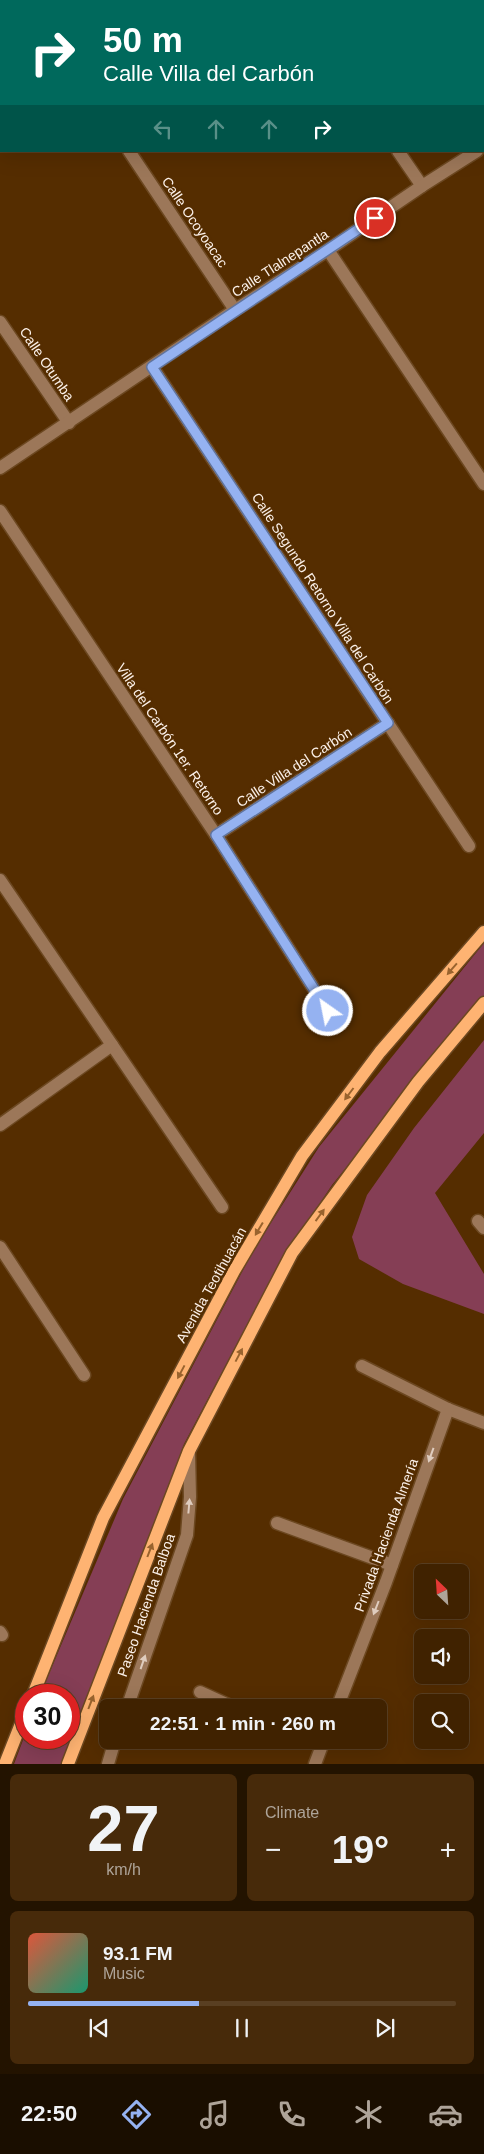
<!DOCTYPE html>
<html lang="en">
<head>
<meta charset="utf-8">
<style>
	:root { --surface:#402200; --page:#472a0a; --text:#f1f3f6; --muted:#aea499; --line:#593f22; --accent:#95b2f1 }
	body { margin:0; font-family:Helvetica,sans-serif; background:var(--page); color:var(--text); height:100vh; display:flex; flex-direction:column; font-size:19px; white-space:nowrap }
	* { box-sizing:border-box; margin:0 }
	p { font-size:16px; color:var(--muted) }
	.icon { flex:none; width:28px; height:28px; fill:none; stroke:currentColor; stroke-width:2; stroke-linecap:round; stroke-linejoin:round }
	.map { position:relative; height:1764px; overflow:hidden }
	.panel { display:flex; flex-direction:column; gap:10px; padding:10px; background:#231300; flex:1 }
	.panel>* { flex:none }
	.guide { position:absolute; left:0px; top:0px; width:485px; height:152px; box-shadow:0 5px 20px #0002,0 0 0 1px var(--line); background:#00695c; color:#fff; overflow:hidden }
	.needle { width:32px; rotate:335deg }
	.tools { position:absolute; left:414px; top:1564px; display:grid; gap:10px }
	.tools a { display:grid; place-items:center; width:55px; height:55px; border-radius:8px; background:var(--surface); box-shadow:0 5px 20px #0002,0 0 0 1px var(--line); font-size:25px }
	.speed { position:absolute; left:15px; top:1684px; display:flex; gap:10px; font-size:25px; font-weight:700; text-align:center }
	.speed>* { display:grid; place-content:center; width:65px; height:65px; border-radius:50%; background:var(--surface); box-shadow:0 5px 20px #0002,0 0 0 1px var(--line); line-height:1 }
	.speed .limit { border:8px solid #d22; background:#fff; color:#111 }
	.pin { position:absolute; display:grid; place-items:center; width:42px; height:42px; color:#fff; margin:-21px; border:2px solid #fff; border-radius:50%; box-shadow:0 1px 5px #0007 }
	.me { position:absolute; width:55px; margin:-28px; rotate:327deg; stroke-linejoin:round; filter:drop-shadow(0 0 4px #0008) }
	.turn { display:flex; align-items:center; gap:18px; height:105px; padding:0 20px; font-size:22px }
	.turn .icon { width:65px; height:65px; stroke-width:2.5 }
	.turn b { display:block; font-size:35px; line-height:42px }
	.lanes { display:flex; align-items:center; height:48px; padding:0 20px; background:#0003; justify-content:center; gap:25px; direction:ltr }
	.lanes .off { opacity:.35 }
	.big { font-size:38px; font-weight:700; line-height:1.1 }
	.panel .card { flex:1; display:flex; flex-direction:column; justify-content:center; gap:8px; min-width:0; padding:0 18px; border-radius:8px; background:var(--page) }
	.panel .dial { align-items:center; gap:0 }
	.dial b { font-size:65px; line-height:1 }
	.song { display:flex; align-items:center; gap:15px }
	.cover { width:60px; height:60px; border-radius:8px; background:linear-gradient(135deg,hsl(10 70% 55%),hsl(160 70% 35%)) }
	.played { height:5px; border-radius:2px; background:linear-gradient(90deg,var(--accent) 40%,var(--line) 40%) }
	.keys { display:flex; justify-content:space-around; direction:ltr }
	.heat { display:flex; justify-content:space-between; align-items:center; font-size:28px; direction:ltr }
	.panel .tiles { flex:1; display:grid; gap:10px; grid-template-columns:1fr 1fr }
	.card:last-child { grid-column:span 2 }
	.trip { position:absolute; left:99px; top:1699px; width:288px; height:50px; border-radius:8px; background:var(--surface); box-shadow:0 5px 20px #0002,0 0 0 1px var(--line); font-weight:700; line-height:50px; text-align:center }
	.tab-bar { display:flex; height:80px; justify-content:space-around; align-items:center; background:#1a0e00; color:var(--muted) }
	.tab-bar .icon { width:35px; height:35px }
	.tab-bar .on { color:var(--accent) }
	.tab-bar b { font-size:22px; color:var(--text) }
	.map>svg:first-child { display:block }
	.green { fill:#853e55 }
	.lines { fill:none; stroke-linecap:round; stroke-linejoin:round }
	.minor-casing { stroke:#6c4821; stroke-width:15 }
	.major-casing { stroke:#6c4821; stroke-width:15 }
	.minor { stroke:#9c7759; stroke-width:12 }
	.major { stroke:#feb372; stroke-width:12 }
	.oneway { fill:#99632e }
	.oneway2 { fill:#dfccbe }
	.route-casing { stroke:#61749d; stroke-width:12 }
	.route { stroke:#95b2f1; stroke-width:9 }
	.labels { text-anchor:middle; stroke-width:5; stroke-linejoin:round; paint-order:stroke }
	.street-label { font-size:14px; fill:#fcf1e9; stroke:#552d00 }
</style>
</head>
<body>
<div class="map">
<svg width="484" height="1764" viewBox="0 0 484 1764">
	<rect width="100%" height="100%" fill="#552d00"/>
	<g class="green">
		<polygon points="484,943 484,997 332,1185 280,1263 184,1444 70,1764 14,1764 26,1732 26,1738 69,1738 69,1695 40,1695 123,1499 253,1251 319,1147"/>
		<polygon points="484,1040 484,1133 435,1193 484,1274 484,1314 403,1284 359,1259 352,1237 367,1195 414,1128"/>
	</g>
	<g class="lines">
		<defs>
			<g id="minor">
				<polyline points="28,0 29,1"/>
				<polyline points="296,0 297,1"/>
				<polyline points="129,151 235,310"/>
				<polyline points="398,151 422,186"/>
				<polyline points="328,250 484,484"/>
				<polyline points="0,322 69,423"/>
				<polyline points="152,367 469,846"/>
				<polyline points="0,468 235,310 328,250 422,186 477,151"/>
				<polyline points="0,511 216,835 328,1011"/>
				<polyline points="216,835 388,723"/>
				<polyline points="0,880 222,1207"/>
				<polyline points="0,1125 112,1045"/>
				<polyline points="478,1221 484,1228"/>
				<polyline points="0,1247 84,1375"/>
				<polyline points="362,1366 448,1409 484,1423"/>
				<polyline points="277,1523 392,1565"/>
				<polyline points="0,1632 2,1635"/>
				<polyline points="200,1692 235,1708"/>
				<polyline points="127,1708 187,1535 190,1497 189,1453"/>
				<polyline points="337,1708 386,1582 448,1409"/>
				<polyline points="108,1764 115,1740"/>
				<polyline points="315,1764 324,1740"/>
			</g>
			<g id="major">
				<polyline points="33,1695 103,1518 234,1271 302,1156 380,1052 484,932"/>
				<polyline points="5,1764 26,1711"/>
				<polyline points="68,1764 189,1451 292,1253 418,1082 484,1003"/>
			</g>
		</defs>
		<use href="#minor" class="minor-casing"/>
		<use href="#major" class="major-casing"/>
		<use href="#minor" class="minor"/>
		<use href="#major" class="major"/>
	</g>
	<defs><path id="oneway-solid" d="M-6-.8H1V-3.2L6.5 0L1 3.2V.8H-6Z" transform="scale(1.25)"/></defs>
	<g class="oneway">
		<use href="#oneway-solid" transform="translate(452 969) rotate(131)"/>
		<use href="#oneway-solid" transform="translate(349 1094) rotate(127)"/>
		<use href="#oneway-solid" transform="translate(320 1215) rotate(-54)"/>
		<use href="#oneway-solid" transform="translate(259 1229) rotate(121)"/>
		<use href="#oneway-solid" transform="translate(239 1355) rotate(-62)"/>
		<use href="#oneway-solid" transform="translate(181 1372) rotate(118)"/>
		<use href="#oneway-solid" transform="translate(150 1550) rotate(-69)"/>
		<use href="#oneway-solid" transform="translate(91 1702) rotate(-69)"/>
	</g>
	<g class="oneway2">
		<use href="#oneway-solid" transform="translate(431 1455) rotate(110)"/>
		<use href="#oneway-solid" transform="translate(189 1506) rotate(-85)"/>
		<use href="#oneway-solid" transform="translate(376 1608) rotate(111)"/>
		<use href="#oneway-solid" transform="translate(143 1662) rotate(-71)"/>
	</g>
	<g class="lines">
		<defs>
			<polyline id="route" points="328,1011 216,835 388,723 152,367 375,218"/>
		</defs>
		<use href="#route" class="route-casing"/>
		<use href="#route" class="route"/>
	</g>
	<g class="labels">
		<g class="street-label">
			<text transform="translate(195 222) rotate(56)" y="5">Calle Ocoyoacac</text>
			<text transform="translate(280 263) rotate(-33)" y="5">Calle Tlalnepantla</text>
			<text transform="translate(47 364) rotate(56)" y="5">Calle Otumba</text>
			<text transform="translate(323 598) rotate(57)" y="5">Calle Segundo Retorno Villa del Carbón</text>
			<text transform="translate(170 739) rotate(56)" y="5">Villa del Carbón 1er. Retorno</text>
			<text transform="translate(294 767) rotate(-33)" y="5">Calle Villa del Carbón</text>
			<text transform="translate(211 1285) rotate(-61)" y="5">Avenida Teotihuacán</text>
			<text transform="translate(386 1535) rotate(-70)" y="5">Privada Hacienda Almería</text>
			<text transform="translate(146 1605) rotate(-71)" y="5">Paseo Hacienda Balboa</text>
		</g>
	</g>
</svg>
<div class="tools">
<a><svg class="needle" viewBox="-14 -14 28 28"><path d="M0-13l5 13h-10z" fill="#e53935"/><path d="M0 13l5-13h-10z" fill="#aea499"/></svg></a>
<a><svg class="icon" aria-label="sound" viewBox="0 0 24 24"><path d="M4 9h4l5-4v14l-5-4H4zM17 9q2 3 0 6"/></svg></a>
<a><svg class="icon" aria-label="search" viewBox="0 0 24 24"><circle cx="10" cy="10" r="6"/><path d="M15 15l6 6"/></svg></a>
</div>
<div class="speed"><div class="limit">30</div></div>
<div class="pin" style="left:375px;top:218px;background:#d93025"><svg class="icon" aria-label="arrive" viewBox="0 0 24 24"><path d="M6 21V4h12l-3 4 3 4H6"/></svg></div>
<svg class="me" style="left:328px;top:1011px" viewBox="-20 -20 40 40"><circle r="17" fill="#95b2f1" stroke="#fff" stroke-width="3"/><path d="M0-11L8 9 0 5-8 9z" fill="#fff"/></svg>
<div class="trip">22:51 · 1 min · 260 m</div>
<div class="guide">
<div class="turn"><svg class="icon" aria-label="right" viewBox="0 0 24 24"><path d="M7 20v-9h11M14 6l5 5-5 5"/></svg><div><b>50 m</b>Calle Villa del Carbón</div></div>
<div class="lanes"><svg class="icon off" aria-label="left" viewBox="0 0 24 24"><path d="M17 20v-9H6M10 6l-5 5 5 5"/></svg><svg class="icon off" aria-label="ahead" viewBox="0 0 24 24"><path d="M12 20V5M6 11l6-6 6 6"/></svg><svg class="icon off" aria-label="ahead" viewBox="0 0 24 24"><path d="M12 20V5M6 11l6-6 6 6"/></svg><svg class="icon" aria-label="right" viewBox="0 0 24 24"><path d="M7 20v-9h11M14 6l5 5-5 5"/></svg></div>
</div>
</div>
<section class="panel">
<div class="tiles">
<div class="card dial"><b>27</b><p>km/h</p></div>
<div class="card"><p>Climate</p>
<div class="heat"><a>−</a><b class="big">19°</b><a>+</a></div>
</div>
<div class="card">
<div class="song"><i class="cover"></i><div><b>93.1 FM</b><p>Music</p></div></div>
<div class="played"></div>
<div class="keys"><svg class="icon" aria-label="previous" viewBox="0 0 24 24"><path d="M18 5L8 12l10 7zM5 5v14"/></svg><svg class="icon" aria-label="pause" viewBox="0 0 24 24"><path d="M8 5v14M16 5v14"/></svg><svg class="icon" aria-label="next" viewBox="0 0 24 24"><path d="M6 5l10 7-10 7zM19 5v14"/></svg></div>
</div>
</div>
</section>
<nav class="tab-bar">
<b>22:50</b>
<svg class="icon on" aria-label="directions" viewBox="0 0 24 24"><path d="M12 3l9 9-9 9-9-9zM9 14v-3h6M13 9l2 2-2 2"/></svg>
<svg class="icon" aria-label="music" viewBox="0 0 24 24"><path d="M9 18V5l10-2v13"/><circle cx="6" cy="18" r="3"/><circle cx="16" cy="16" r="3"/></svg>
<svg class="icon" aria-label="phone" viewBox="0 0 24 24"><path d="M5 4h4l2 5-3 2q2 4 5 5l2-3 5 2v4C11 20 4 13 5 4z"/></svg>
<svg class="icon" aria-label="climate" viewBox="0 0 24 24"><path d="M12 3v18M4 7l16 10M4 17L20 7"/></svg>
<svg class="icon" aria-label="car" viewBox="0 0 24 24"><path d="M5 17H2v-5l4-1 3-4h7l3 4 3 1v5h-3M9 17h6M6 11h13"/><circle cx="7" cy="17" r="2"/><circle cx="17" cy="17" r="2"/></svg>
</nav>
</body>
</html>
